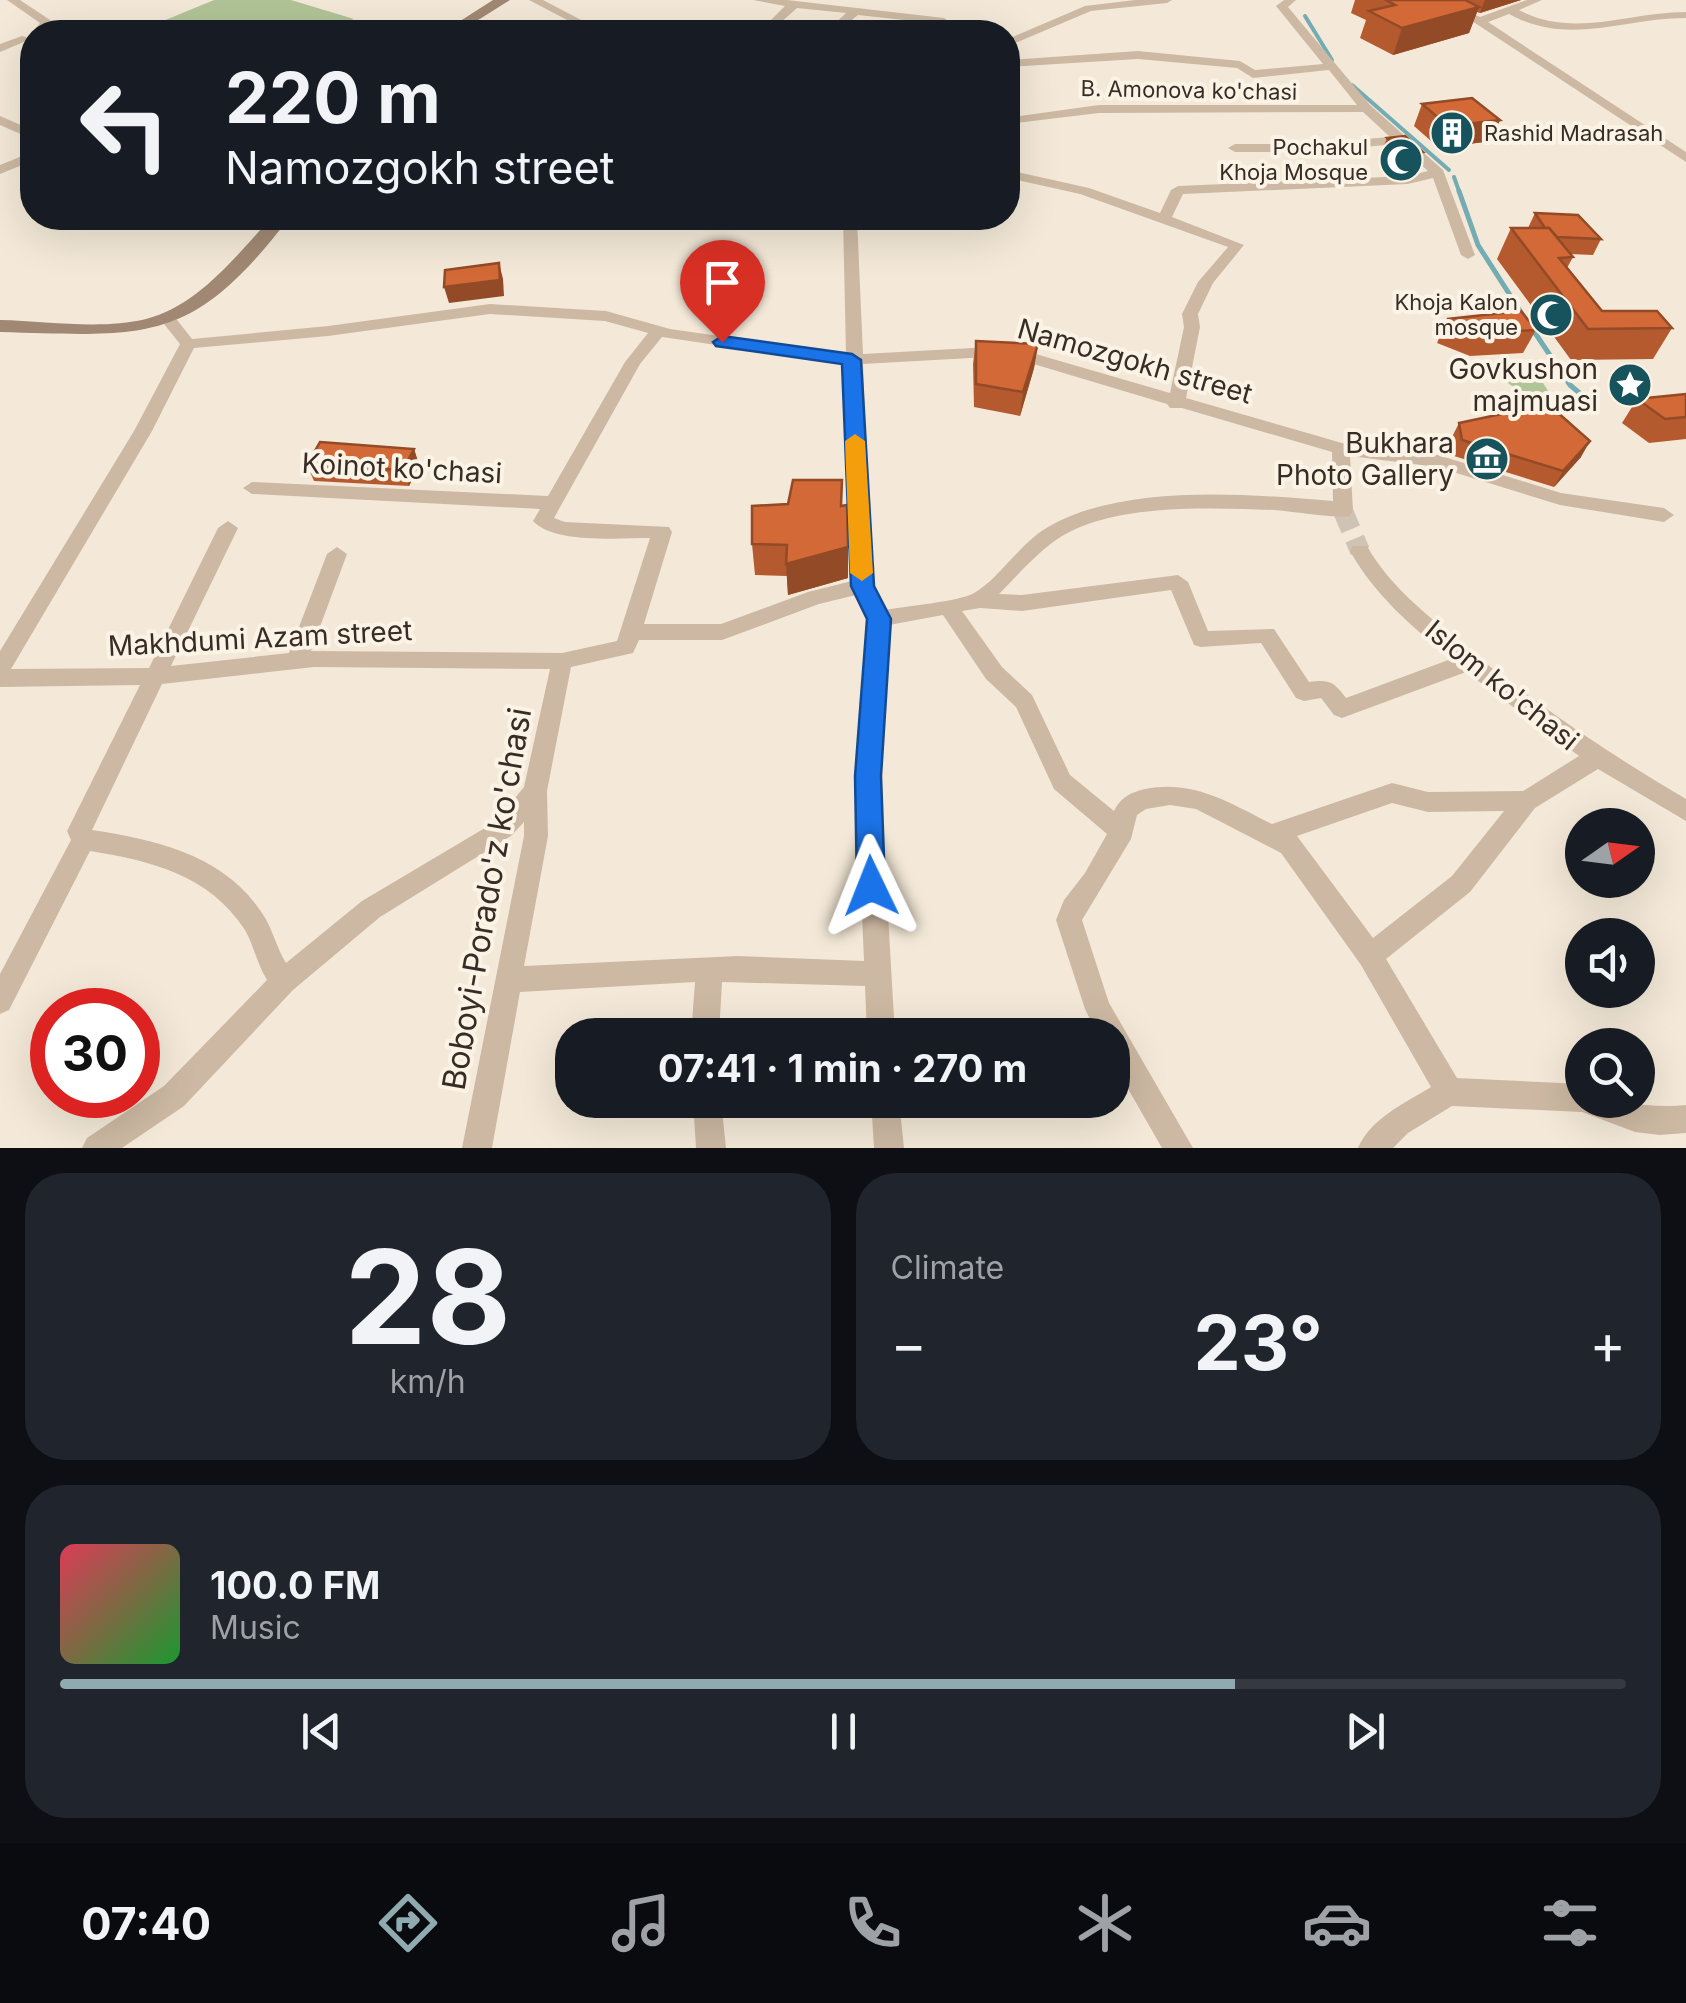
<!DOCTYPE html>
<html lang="en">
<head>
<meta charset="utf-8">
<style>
	:root { --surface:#171b24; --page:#20242c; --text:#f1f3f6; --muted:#9ea1a6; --line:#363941; --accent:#8fabb1 }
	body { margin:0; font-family:Inter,sans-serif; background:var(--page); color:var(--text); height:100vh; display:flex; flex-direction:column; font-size:38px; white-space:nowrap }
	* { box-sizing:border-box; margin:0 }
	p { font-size:32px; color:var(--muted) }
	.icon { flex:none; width:55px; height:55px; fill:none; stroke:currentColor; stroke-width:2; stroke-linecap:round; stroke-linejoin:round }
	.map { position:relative; height:1148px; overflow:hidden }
	.sheet { display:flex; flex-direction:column; gap:25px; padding:25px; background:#0d0f14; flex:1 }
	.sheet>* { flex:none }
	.top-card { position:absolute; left:20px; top:20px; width:1000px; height:210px; border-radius:40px; box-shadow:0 10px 40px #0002; background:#171b24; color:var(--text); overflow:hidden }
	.needle { width:65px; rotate:76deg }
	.fabs { position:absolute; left:1565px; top:808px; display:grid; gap:20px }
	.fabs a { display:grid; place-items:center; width:90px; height:90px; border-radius:50%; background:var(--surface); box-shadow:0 10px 40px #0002; font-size:50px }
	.speed { position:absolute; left:30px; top:988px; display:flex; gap:20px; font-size:50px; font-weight:700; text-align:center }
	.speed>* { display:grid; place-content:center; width:130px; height:130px; border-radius:50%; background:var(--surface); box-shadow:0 10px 40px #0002; line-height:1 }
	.speed .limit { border:15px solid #d22; background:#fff; color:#111 }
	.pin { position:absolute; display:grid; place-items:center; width:85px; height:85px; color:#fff; margin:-102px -42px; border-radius:50% 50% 50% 0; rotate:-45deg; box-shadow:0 0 10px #0007 }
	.pin .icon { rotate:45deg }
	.me { position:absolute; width:110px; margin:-55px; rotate:358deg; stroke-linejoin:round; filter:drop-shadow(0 0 8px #0008) }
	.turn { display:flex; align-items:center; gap:35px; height:210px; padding:0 40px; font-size:45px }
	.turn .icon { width:130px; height:130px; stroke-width:2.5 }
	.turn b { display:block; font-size:70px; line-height:85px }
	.big { font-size:75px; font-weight:700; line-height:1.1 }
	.sheet .widget { flex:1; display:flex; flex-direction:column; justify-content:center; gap:15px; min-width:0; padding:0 35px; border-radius:40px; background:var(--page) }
	.sheet .dial { align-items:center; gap:0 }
	.dial b { font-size:130px; line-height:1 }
	.song { display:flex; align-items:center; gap:30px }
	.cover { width:120px; height:120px; border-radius:15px; background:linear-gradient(135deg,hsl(350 70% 55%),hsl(130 70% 35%)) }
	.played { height:10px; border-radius:5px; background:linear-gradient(90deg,var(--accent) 75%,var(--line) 75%) }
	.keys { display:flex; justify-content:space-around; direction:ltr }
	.heat { display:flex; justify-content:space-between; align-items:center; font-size:55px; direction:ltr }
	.sheet .tiles { flex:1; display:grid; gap:25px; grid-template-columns:1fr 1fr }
	.widget:last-child { grid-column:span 2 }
	.trip { position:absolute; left:555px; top:1018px; width:575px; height:100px; border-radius:40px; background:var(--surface); box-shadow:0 10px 40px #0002; font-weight:700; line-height:100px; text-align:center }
	.tabs { display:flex; height:160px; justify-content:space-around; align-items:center; background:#090b0e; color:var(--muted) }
	.tabs .icon { width:70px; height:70px }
	.tabs .current { color:var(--accent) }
	.tabs b { font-size:45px; color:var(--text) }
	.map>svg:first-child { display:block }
	.green { fill:#b1c497 }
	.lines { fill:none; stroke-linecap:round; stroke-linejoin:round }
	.stream-far1 { stroke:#74acb4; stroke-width:4 }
	.stream { stroke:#74acb4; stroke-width:5 }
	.street-tunnel { stroke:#cec3b4; stroke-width:20; stroke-dasharray:20 10; stroke-linecap:butt }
	.street { fill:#cdb9a3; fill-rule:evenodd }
	.secondary { fill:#a18874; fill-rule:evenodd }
	.wall { fill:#b55a2f }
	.shaded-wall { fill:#934a26 }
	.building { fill:#d26937; stroke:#934a26; stroke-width:2.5 }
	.route { fill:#1a73e8; stroke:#114b97; stroke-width:2.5 }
	.slow { fill:#f59e0b }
	.labels { text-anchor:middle; stroke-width:8; stroke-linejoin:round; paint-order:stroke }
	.far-street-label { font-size:22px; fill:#372d26; stroke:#fbf3e5 }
	.far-poi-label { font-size:22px; fill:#372d26; stroke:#fbf3e5; text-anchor:end }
	.street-label { font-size:28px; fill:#372d26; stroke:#fbf3e5 }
	.poi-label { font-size:28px; fill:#372d26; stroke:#fbf3e5; text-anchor:end }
	.near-street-label { font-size:32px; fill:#372d26; stroke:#fbf3e5 }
</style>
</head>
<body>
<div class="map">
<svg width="1686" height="1148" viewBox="0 0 1686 1148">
	<rect width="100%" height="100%" fill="#f4e9d8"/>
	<g class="green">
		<polygon points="214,0 291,0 354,19 325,32 197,32 163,21"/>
		<polygon points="1531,364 1550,394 1530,399 1494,373"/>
	</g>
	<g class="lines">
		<g class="stream-far1">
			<polyline points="1305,16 1332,60"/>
			<polyline points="1352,85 1449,170"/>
			<polyline points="1454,177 1460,194"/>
		</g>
		<g class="stream">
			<polyline points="1459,191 1478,245 1524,317"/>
			<polyline points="1531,327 1570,385 1596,407"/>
		</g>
		<polyline class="street-tunnel" points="1343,511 1360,551"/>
		<g class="street">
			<polygon points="7,0 20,0 53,22 44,32 33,32 40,23"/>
			<polygon points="529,0 543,0 604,32 590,32"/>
			<polygon points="753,0 787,0 944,18 965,32 952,32 941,24 858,15 837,32 826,32 846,13 797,8 770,32 759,32 785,6"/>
			<polygon points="1135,0 1172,0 1167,3 1091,11 1008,46 1008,39 1085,6"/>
			<path d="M1284,0H1296L1288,7L1370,105L1443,170L1475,255L1468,259L1461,255L1433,178L1408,184L1183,194L1172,217L1244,245L1213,283L1198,314L1200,327L1186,398L1342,443L1438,455L1561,493L1664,508L1674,515L1664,522L1560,505L1437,467L1350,456L1353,511L1350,516C1336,519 1292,511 1274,510C1210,508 1118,503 1062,536C1038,551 1019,574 999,594L1022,595L1178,575L1188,582L1208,631L1274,629L1309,682C1330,679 1334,682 1346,698L1451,659C1413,627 1375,596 1350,551L1353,546H1367C1389,585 1424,612 1457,640C1529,700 1606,752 1686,799V821L1598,769L1535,808L1470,892L1386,959L1457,1078L1582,1084V1100C1617,1100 1651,1109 1686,1105V1133L1660,1135L1635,1132L1582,1112L1452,1106L1408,1133L1393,1148H1358C1371,1118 1405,1103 1431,1087L1361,965L1281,853L1196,809L1170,805L1146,809L1137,815L1131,839L1082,920L1109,1003L1193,1148H1162L1112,1061V1035H1098L1085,1009L1056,920L1064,900L1085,873L1107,834L1054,789L1016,707L986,679L943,615L889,625L880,776L895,1035H867L865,986L722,982L719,1035H691L695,982L520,992L492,1148H462L524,836V822L511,836L380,917L293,990L184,1106L122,1148H82L87,1138L164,1086L267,980C257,964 254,946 245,930C209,875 152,861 90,851L9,1010L0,1014V974L71,840L67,831L140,685L0,687V651L134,431L180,344L160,319L162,316H174L192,339L328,326L490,304L606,311L670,329L846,354L843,218H857L863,354L1008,346L1170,393L1184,327L1182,314L1198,282L1228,247L1080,194L1008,178V170L1089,188L1160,213L1171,190L1178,186L1408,176L1428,171L1398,144L1304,152H1235L1228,148L1235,144H1304L1390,137L1363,112L1099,113L1008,124V118L1012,117L1099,105H1357L1329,70L1253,78L1237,68L1138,59L1008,67V60L1138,51L1240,61L1255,70L1323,64L1276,6ZM490,314L605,321L648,333L625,362L548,496L252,482L243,488L252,494L540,509L533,521C554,544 619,538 650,538L617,641L562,653L311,651L347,554L337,547L327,554L289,653L171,666L238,528L228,521L218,528L149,668L11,669L152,431L194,348L328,336ZM662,337L846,364L852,581L808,592L721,624H644L672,532L669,527L565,522L554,518L640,364ZM1007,356L1167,404L1170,408H1182L1332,452L1333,501C1250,494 1123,483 1048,527C1021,542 997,581 974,593C958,602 905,606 885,610L872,586L863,364ZM1171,590L1194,645L1201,647L1261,643L1296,698L1304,701L1321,698L1334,715L1342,718L1466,672L1579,756L1523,791L1428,792L1392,783L1272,824C1230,803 1193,779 1145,789C1131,792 1120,798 1114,811L1070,775L1032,695L1002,667L962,611L980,608L1022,611ZM856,595L869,619L856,776L864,961L738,956L524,966L548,836L547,791L571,667L633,653L639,640H722L819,604ZM314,667L550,669L524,787L495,822L362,901L286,963C276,947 273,929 262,913C224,855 157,840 92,830L162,684ZM1392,803L1428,812L1504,811L1452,876L1373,938L1297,836Z"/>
			<path d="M1429,0H1443L1480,17L1527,0H1542L1519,10C1572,39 1629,12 1686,12V18C1622,18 1569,47 1509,14L1488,22L1686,152V162L1475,23Z"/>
			<polygon points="22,36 26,37 26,41 0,52 0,44"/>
			<polygon points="0,116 32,130 32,139 0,125"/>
			<polygon points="32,152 32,161 0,174 0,165"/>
			<polygon points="693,1100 721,1100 726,1148 696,1148"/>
			<polygon points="871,1100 899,1100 904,1148 874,1148"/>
		</g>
		<g class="secondary">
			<polygon points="493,0 510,0 459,32 443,32"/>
			<path d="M271,218H289C192,345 148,336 0,332V320C47,321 100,330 146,319C198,306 237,255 271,218Z"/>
		</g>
	</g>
	<g class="wall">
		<polygon points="1355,0 1521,0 1480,13 1477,12 1469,33 1393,55 1360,38 1366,20 1351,13"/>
		<polygon points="1422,104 1500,120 1491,141 1439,148 1414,126"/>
		<polygon points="1387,138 1418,167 1398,169 1381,153"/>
		<polygon points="1535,213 1601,239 1593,255 1570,254 1573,257 1567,268 1602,311 1672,328 1653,359 1571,360 1497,259 1511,228 1528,228"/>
		<polygon points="1447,319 1536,330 1523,353 1470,356 1437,343"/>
		<polygon points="976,341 1038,344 1034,368 1020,416 974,407 973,364"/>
		<polygon points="1637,399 1686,417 1686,439 1649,443 1622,423"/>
		<polygon points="1459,423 1581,457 1554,487 1454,456 1451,439"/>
		<polygon points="414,449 419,465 409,486 314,481 307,465"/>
		<polygon points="842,480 842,506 848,547 848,578 788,595 787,576 755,575 752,544 788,504"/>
	</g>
	<g class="shaded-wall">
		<polygon points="1485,0 1521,0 1480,13"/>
		<polygon points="1479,7 1469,33 1393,55 1402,28"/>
		<polygon points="1500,120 1491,141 1439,148 1448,126"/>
		<polygon points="1423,152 1418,167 1398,169 1403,154"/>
		<polygon points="499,263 503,279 504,296 449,303 444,287"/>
		<polygon points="1038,344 1034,368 1020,416 1023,392"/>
		<polygon points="1590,441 1581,457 1554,487 1563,471"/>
		<polygon points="414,449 419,465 409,486 403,470"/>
		<polygon points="848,547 848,578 788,595 786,564"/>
	</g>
	<g class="building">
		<polygon points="1386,0 1465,0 1479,7 1402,28 1369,11 1395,5"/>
		<polygon points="1472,98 1500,120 1448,126 1422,104"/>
		<polygon points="1405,136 1423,152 1403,154 1387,138"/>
		<polygon points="1535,213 1578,215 1601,239 1557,237 1549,228 1545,228"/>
		<polygon points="1511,228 1549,228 1573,257 1559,258 1602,311 1657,311 1672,328 1588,329"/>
		<polygon points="499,263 500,280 444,287 445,270"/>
		<polygon points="1521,311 1536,330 1481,333 1447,319"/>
		<polygon points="976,341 1038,344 1023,392 976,384"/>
		<polygon points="1686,394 1686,417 1665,419 1637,399"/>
		<polygon points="1548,404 1590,441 1563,471 1462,440 1459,423"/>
		<polygon points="320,442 414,449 403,470 307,465"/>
		<polygon points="793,480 842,480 841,506 847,505 848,547 786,564 787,545 752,544 752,506 788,504"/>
	</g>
	<polygon class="route" points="722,336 852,354 861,360 874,586 891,619 881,776 885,886 881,895 871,898 861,895 857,886 855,776 867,619 851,586 842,364 716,346 713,342"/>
	<polygon class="slow" points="855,434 865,441 873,573 862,581 850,573 845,441"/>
	<defs>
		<symbol id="building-disc" viewBox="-11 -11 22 22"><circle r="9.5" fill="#17535d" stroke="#fbf3e5"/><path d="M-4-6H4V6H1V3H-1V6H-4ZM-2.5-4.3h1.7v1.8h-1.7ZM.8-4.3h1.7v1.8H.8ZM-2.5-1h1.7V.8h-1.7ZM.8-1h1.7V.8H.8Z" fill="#fff"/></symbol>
		<symbol id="mosque-disc" viewBox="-11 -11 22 22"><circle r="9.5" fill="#17535d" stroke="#fbf3e5"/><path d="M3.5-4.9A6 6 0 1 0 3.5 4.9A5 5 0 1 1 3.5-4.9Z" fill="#fff"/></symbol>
		<symbol id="sight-disc" viewBox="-11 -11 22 22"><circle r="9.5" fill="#17535d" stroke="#fbf3e5"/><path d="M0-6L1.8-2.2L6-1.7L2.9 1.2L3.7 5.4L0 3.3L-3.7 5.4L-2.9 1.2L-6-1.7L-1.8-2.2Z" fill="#fff"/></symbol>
		<symbol id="museum-disc" viewBox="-11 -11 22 22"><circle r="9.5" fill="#17535d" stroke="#fbf3e5"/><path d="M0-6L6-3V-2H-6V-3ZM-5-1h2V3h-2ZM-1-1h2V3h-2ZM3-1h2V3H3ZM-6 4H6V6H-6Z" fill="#fff"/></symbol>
	</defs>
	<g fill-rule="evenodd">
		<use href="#building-disc" x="1427" y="108" width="50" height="50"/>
		<use href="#mosque-disc" x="1376" y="135" width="50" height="50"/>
		<use href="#mosque-disc" x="1526" y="290" width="50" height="50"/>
		<use href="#sight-disc" x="1605" y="360" width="50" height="50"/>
		<use href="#museum-disc" x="1462" y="434" width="50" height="50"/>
	</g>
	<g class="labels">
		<g class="far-street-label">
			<text transform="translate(1189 90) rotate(1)" y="8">B. Amonova ko'chasi</text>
		</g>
		<g class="far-poi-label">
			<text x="1484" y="141" text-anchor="start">Rashid Madrasah</text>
			<text x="1368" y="155">Pochakul<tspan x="1368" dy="25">Khoja Mosque</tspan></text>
			<text x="1518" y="310">Khoja Kalon<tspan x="1518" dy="25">mosque</tspan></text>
		</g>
		<g class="street-label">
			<text transform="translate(1135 361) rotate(16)" y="10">Namozgokh street</text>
			<text transform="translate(402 468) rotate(3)" y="10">Koinot ko'chasi</text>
			<text transform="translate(260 638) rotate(-3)" y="10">Makhdumi Azam street</text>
			<text transform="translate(1502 685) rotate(39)" y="10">Islom ko'chasi</text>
		</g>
		<g class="poi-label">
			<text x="1598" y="379">Govkushon<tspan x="1598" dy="32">majmuasi</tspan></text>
			<text x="1454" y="453">Bukhara<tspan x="1454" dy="32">Photo Gallery</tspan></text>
		</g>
		<g class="near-street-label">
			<text transform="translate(487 899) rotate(-80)" y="11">Boboyi-Porado'z ko'chasi</text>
		</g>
	</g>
</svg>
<div class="fabs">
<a><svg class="needle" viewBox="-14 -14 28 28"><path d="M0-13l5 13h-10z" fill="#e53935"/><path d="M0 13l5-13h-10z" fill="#9ea1a6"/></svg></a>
<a><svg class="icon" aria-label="sound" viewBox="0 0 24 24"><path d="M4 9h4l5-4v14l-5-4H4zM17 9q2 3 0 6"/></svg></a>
<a><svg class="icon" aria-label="search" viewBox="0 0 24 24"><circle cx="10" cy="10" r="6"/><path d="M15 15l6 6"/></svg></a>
</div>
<div class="speed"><div class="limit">30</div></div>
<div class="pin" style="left:722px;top:342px;background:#d93025"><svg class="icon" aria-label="arrive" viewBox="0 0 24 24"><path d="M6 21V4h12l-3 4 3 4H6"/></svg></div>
<svg class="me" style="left:871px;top:886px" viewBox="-20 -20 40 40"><path d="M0-17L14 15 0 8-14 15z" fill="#1a73e8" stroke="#fff" stroke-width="4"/></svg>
<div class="trip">07:41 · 1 min · 270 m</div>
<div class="top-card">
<div class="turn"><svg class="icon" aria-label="left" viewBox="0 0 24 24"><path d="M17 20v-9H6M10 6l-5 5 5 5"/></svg><div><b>220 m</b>Namozgokh street</div></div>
</div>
</div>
<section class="sheet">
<div class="tiles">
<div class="widget dial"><b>28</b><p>km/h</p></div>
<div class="widget"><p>Climate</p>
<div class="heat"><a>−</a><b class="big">23°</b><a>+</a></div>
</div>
<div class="widget">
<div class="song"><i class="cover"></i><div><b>100.0 FM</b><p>Music</p></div></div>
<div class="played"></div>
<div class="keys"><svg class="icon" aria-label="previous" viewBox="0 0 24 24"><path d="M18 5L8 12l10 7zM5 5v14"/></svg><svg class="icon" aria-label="pause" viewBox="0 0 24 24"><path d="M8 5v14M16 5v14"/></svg><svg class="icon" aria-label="next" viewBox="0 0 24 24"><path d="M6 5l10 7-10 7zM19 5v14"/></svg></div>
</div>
</div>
</section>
<nav class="tabs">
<b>07:40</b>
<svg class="icon current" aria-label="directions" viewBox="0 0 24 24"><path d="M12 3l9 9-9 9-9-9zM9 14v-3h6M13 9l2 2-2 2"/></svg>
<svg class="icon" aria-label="music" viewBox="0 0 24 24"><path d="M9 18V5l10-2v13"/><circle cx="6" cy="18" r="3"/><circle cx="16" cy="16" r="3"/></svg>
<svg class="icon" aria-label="phone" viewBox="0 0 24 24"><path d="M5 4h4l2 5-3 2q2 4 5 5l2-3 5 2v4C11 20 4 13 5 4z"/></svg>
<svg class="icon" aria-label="climate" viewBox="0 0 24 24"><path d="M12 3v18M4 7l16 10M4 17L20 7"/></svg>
<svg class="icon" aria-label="car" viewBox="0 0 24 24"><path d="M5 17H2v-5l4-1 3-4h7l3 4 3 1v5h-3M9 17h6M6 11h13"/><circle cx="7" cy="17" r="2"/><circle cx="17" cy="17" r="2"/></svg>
<svg class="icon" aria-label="filters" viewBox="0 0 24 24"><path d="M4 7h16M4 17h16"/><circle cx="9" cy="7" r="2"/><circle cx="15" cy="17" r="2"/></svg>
</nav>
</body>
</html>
